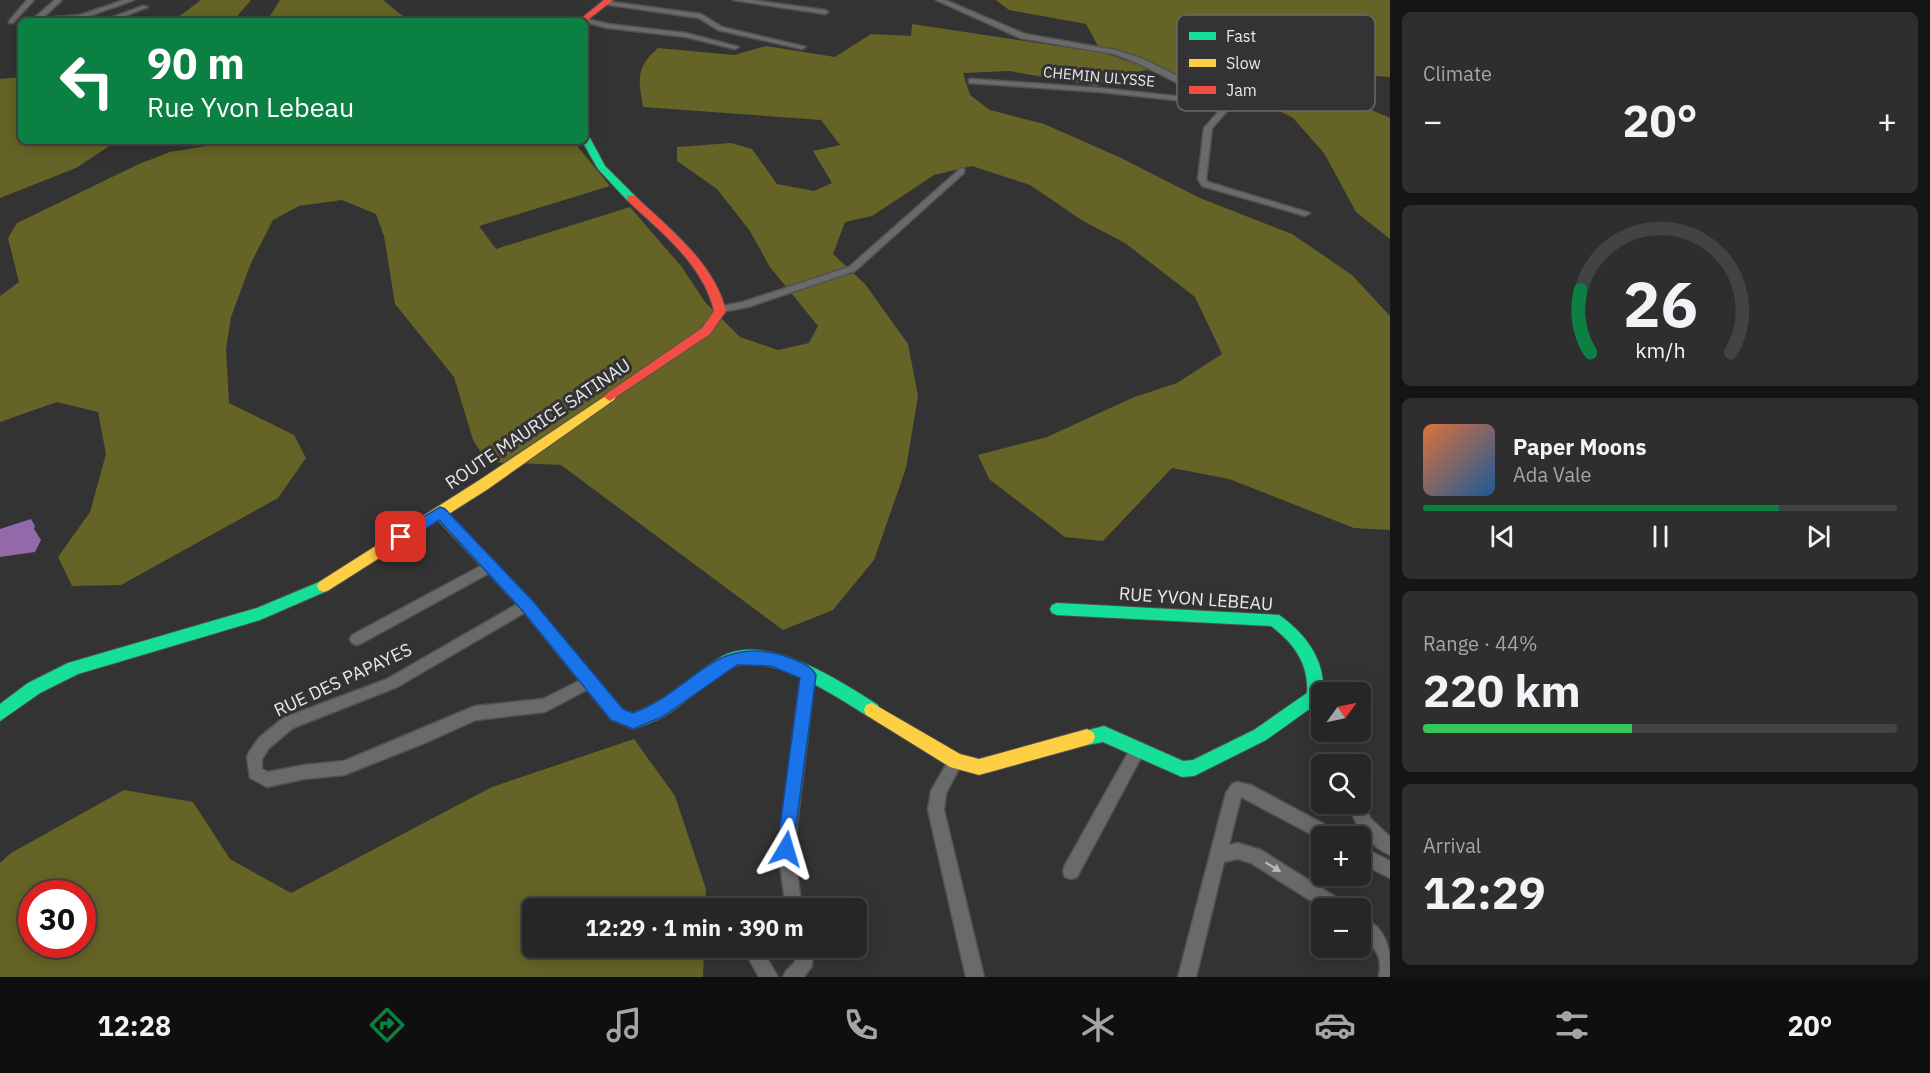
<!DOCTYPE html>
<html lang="en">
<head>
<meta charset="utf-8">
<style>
	:root { --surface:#262626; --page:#2e2e2e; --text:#f1f3f6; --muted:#a4a5a7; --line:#424343; --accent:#0b8043 }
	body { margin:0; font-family:"IBM Plex Sans",sans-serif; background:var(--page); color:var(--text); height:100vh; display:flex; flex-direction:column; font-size:22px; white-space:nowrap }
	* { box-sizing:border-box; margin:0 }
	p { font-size:20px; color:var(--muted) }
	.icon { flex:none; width:33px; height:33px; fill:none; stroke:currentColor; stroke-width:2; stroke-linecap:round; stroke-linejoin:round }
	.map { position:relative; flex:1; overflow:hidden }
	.sheet { display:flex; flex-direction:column; gap:12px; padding:12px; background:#151515; width:540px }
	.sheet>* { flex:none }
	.guide { position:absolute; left:18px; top:18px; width:570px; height:126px; border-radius:9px; box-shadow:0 3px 15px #0003,0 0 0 2px var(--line); background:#0b8043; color:#fff; overflow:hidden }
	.needle { width:39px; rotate:57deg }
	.buttons { position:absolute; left:1311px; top:682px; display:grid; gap:12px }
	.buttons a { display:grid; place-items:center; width:60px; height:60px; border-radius:9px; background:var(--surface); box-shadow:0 3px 15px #0003,0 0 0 2px var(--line); font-size:30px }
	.speed { position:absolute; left:18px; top:880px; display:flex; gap:12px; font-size:30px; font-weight:700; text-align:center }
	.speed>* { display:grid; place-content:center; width:78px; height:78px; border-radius:50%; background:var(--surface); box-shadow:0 3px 15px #0003,0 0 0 2px var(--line); line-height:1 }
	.speed .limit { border:9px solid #d22; background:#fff; color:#111 }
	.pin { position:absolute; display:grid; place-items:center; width:51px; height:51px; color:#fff; margin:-26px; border-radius:12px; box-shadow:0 3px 9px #0006 }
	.me { position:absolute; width:66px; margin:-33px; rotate:7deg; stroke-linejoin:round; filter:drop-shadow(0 0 4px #0008) }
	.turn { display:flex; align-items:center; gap:21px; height:126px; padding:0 30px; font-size:27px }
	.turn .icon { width:78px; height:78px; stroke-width:2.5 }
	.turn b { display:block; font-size:42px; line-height:51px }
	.big { font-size:45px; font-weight:700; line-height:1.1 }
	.sheet .card { flex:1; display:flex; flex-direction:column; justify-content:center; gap:9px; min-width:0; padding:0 21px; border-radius:9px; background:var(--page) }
	.sheet .dial { align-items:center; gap:0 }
	.dial svg { height:156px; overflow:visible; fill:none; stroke:var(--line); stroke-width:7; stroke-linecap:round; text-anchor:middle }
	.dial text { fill:var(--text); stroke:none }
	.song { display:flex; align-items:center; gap:18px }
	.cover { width:72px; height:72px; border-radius:9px; background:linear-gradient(135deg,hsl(20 70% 55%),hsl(210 70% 35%)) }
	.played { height:6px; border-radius:3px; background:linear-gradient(90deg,var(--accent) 75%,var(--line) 75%) }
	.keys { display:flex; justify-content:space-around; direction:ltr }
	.heat { display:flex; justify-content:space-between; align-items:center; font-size:33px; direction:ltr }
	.charge { height:9px; border-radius:4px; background:linear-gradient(90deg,#34c759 44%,var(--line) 0) }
	.trip { position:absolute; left:522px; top:898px; width:345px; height:60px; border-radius:9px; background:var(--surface); box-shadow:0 3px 15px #0003,0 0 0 2px var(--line); font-weight:700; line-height:60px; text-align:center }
	.dock { display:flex; height:96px; justify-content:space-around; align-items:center; background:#0f0f0f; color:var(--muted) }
	.dock .icon { width:42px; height:42px }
	.dock .active { color:var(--accent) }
	.dock b { font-size:27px; color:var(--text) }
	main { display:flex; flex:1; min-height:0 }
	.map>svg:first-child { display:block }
	.forest { fill:#656326; fill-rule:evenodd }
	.water { fill:#9369a9 }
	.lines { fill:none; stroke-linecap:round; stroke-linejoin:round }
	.street-casing { stroke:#515151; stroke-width:3 }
	.fast-casing { stroke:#515151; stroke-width:2 }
	.slow-casing { stroke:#515151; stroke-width:2 }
	.jam-casing { stroke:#515151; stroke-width:2 }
	.street { fill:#6b6a6b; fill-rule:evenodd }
	.fast { fill:#16e098; fill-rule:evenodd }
	.slow { fill:#ffcf43; fill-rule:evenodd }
	.jam { fill:#f24e42; fill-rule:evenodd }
	.oneway { fill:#b7b6b7 }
	.route { fill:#1a73e8; stroke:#114b97; stroke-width:1.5 }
	.labels { text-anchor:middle; stroke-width:6; stroke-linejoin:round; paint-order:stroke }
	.far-street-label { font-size:15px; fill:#e9e8e9; stroke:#333234 }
	.street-label { font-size:18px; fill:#e9e8e9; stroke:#333234 }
	.key { fill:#333234; stroke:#6a696a; stroke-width:1.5 }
	.key-label { font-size:16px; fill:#e9e8e9 }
</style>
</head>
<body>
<main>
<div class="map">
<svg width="1390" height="977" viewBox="0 0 1390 977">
	<rect width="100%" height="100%" fill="#333"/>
	<g class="forest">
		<polygon points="201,0 251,0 233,21 173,21"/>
		<polygon points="280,0 383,0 409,21 267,21"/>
		<polygon points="996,0 1390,0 1390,77 1275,69 1259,75 1267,87 1337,95 1390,118 1390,239 1356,212 1324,153 1293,118 1272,107 1214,93 1145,59 1098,46 1086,24 1009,10"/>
		<path d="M912,24L1104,53L1151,69L1110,77L1097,86L1009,71L963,73L970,95L990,110L1044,124L1119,157L1200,198L1292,234L1352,275L1390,316V530L1354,528L1229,479L1172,468L1103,541L1065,537L989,479L978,455L1047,437L1132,398L1177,383L1222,354L1195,297L1125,243L1083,221L1030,185L972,166L934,175L872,216L845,222L833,254L865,284L908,344L918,396L906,468L874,560L833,610L783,630L561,465L487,462L473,440L454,377L395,304L384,236L376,214L342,200L299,206L273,220L251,263L231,317L226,349L229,403L294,435L306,458L278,498L121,585L72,586L58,557L90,512L106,454L98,412L57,402L0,422V296L19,282L8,238L17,223L139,164L170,152L236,141H573L610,186L479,226L496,249L630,207L681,266L705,302L740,337L778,350L809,343L818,326L770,267L750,231L717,189L677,161V147L731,143L752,149L777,184L814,191L832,183L813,151L840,145L821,120L643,107C638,79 636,67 658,48L734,55L766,46L835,57L871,34L911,36Z"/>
		<polygon points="21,77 21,141 117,141 76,168 0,198 0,79"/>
		<path d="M634,739L675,796L706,889L705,909H532V948H704L703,977H0V863L11,853L124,790L193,802L230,859L291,893L492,787ZM32,894H82V945H32Z"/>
	</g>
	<polygon class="water" points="31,519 35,526 34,529 41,540 35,552 0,557 0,529"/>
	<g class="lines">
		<defs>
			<g id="street">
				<polygon points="27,0 34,0 13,23 9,23 9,21"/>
				<polygon points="55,0 62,0 43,18 80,15 124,0 134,0 81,19 25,21 34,18"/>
				<polygon points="733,0 751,0 825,10 828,12 825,14"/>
				<polygon points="936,0 945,0 1025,34 1115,50 1141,58 1216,95 1227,102 1229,109 1212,128 1206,179 1208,182 1310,213 1305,216 1302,215 1202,186 1198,179 1204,128 1221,109 1220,105 1100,92 969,83 969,79 972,79 1100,88 1212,100 1135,62 1114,54 1020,38"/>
				<polygon points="605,1 701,14 722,27 806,47 802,49 718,30 699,18 603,4 603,2"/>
				<polygon points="143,6 148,7 112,21 102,21"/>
				<polygon points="583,18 608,24 686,33 739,47 735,49 686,37 608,28 580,21"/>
				<polygon points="961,168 964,169 964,173 855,271 748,307 721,312 716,309 717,307 743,302 849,267"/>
				<polygon points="490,561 495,562 496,566 495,570 362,643 357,645 352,643 350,639 352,635"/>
				<polygon points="526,599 531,601 533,605 531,609 397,687 293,728 269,748 262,759 262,769 268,772 304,765 344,761 475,706 543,699 589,676 594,678 596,682 594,686 545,712 476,720 427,742 344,775 304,779 267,787 250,778 247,757 249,752 259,738 283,718 387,679"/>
				<polygon points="808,669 813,671 815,675 794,849 802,909 786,909 778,849 801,675 803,671"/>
				<polygon points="1138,742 1143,744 1145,749 1143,754 1077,877 1071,879 1065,877 1063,871 1065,865 1133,744"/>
				<polygon points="956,754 961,756 963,761 946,793 944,810 984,977 966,977 928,810 931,791 951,756"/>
				<polygon points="1237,782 1251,785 1337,831 1339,837 1322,837 1322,840 1241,797 1229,845 1238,843 1261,850 1345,903 1347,909 1324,909 1251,863 1238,859 1224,862 1196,977 1178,977 1226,793 1232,784"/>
				<path d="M1360,797L1363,799L1370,818L1390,837V855C1370,846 1353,826 1350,804H1360Z"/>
				<polygon points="1360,846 1390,861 1390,878 1360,863"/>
				<path d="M1360,915C1367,918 1371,922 1377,927C1390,941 1390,957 1390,977H1379C1383,956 1376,948 1360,935Z"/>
				<polygon points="753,948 769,948 767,958 778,977 759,977 749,959"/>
				<polygon points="797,948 813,948 812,966 804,977 783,977 786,971 795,962"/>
			</g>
			<g id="fast">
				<polygon points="585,135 590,138 605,166 635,196 635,200 627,200 598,169 582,141 585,141"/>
				<path d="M440,508L445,509L531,601L623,710L633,713C667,701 691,675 721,657C766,631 841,682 878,705L880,710L878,715L872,717L866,715C836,697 767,649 731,668C706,680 687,703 663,717C654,722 643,725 633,729L611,720L521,609L435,517L433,513L435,509Z"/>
				<polygon points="324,580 329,582 331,586 329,590 260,620 78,674 40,693 0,721 0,704 28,683 68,663 257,608"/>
				<path d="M1057,603L1279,615C1302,631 1321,654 1323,682C1324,691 1322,693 1322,700L1266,740L1194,776L1182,777L1103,742L1087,745L1081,742L1079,737L1081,732L1104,726L1183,761L1193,760L1254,730L1307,693C1309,664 1294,643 1271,626L1057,615L1052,613L1050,609L1052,605Z"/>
			</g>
			<g id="slow">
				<polygon points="610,393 616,397 614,400 488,489 329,590 324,592 319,590 317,586 319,582 478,481"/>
				<polygon points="872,703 960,754 979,759 1087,729 1093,732 1095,737 1093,742 1087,745 979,775 950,767 866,715 864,710 866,705"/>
			</g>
			<g id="jam">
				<polygon points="604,0 613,0 585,22 578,21"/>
				<path d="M631,195L635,196C669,229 714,262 726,311L710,334L610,401L604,397L606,394L702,328L714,311C703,264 661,232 627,200V196Z"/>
			</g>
		</defs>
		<use href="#street" class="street-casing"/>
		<use href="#fast" class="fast-casing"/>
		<use href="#slow" class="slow-casing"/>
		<use href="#jam" class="jam-casing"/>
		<use href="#street" class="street"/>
		<use href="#fast" class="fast"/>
		<use href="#slow" class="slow"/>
		<use href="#jam" class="jam"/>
	</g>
	<defs><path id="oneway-solid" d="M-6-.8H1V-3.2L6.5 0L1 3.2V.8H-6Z" transform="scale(1.5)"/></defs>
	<use class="oneway" href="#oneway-solid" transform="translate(1273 867) rotate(32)"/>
	<path class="route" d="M440,507L445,509L532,600L623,709L633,713C694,691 715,630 790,658C799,661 812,666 816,675L792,856L786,858L779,856L777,849L800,678L771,666L737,665L662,717L633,729L611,720L521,609L439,520L406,541H396L394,537L396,533Z"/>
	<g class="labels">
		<g class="far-street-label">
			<text transform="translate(1099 77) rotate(5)" y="5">CHEMIN ULYSSE</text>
		</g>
		<g class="street-label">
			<text transform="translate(538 424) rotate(-34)" y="6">ROUTE MAURICE SATINAU</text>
			<text transform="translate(1196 599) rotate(4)" y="6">RUE YVON LEBEAU</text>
			<text transform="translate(343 680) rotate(-25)" y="6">RUE DES PAPAYES</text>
		</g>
	</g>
	<rect x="1177" y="15" width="198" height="96" rx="9" class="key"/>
	<rect x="1189" y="32" width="27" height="8" fill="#16e098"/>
	<rect x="1189" y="59" width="27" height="8" fill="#ffcf43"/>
	<rect x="1189" y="86" width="27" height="8" fill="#f24e42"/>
	<g class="key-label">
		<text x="1226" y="42">Fast</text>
		<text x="1226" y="69">Slow</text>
		<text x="1226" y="96">Jam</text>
	</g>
</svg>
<div class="buttons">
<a><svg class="needle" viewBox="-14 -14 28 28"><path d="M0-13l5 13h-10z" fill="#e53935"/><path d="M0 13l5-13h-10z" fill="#a4a5a7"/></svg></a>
<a><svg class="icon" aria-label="search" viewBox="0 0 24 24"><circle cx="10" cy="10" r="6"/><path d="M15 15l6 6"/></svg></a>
<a>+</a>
<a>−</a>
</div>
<div class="speed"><div class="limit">30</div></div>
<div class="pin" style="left:401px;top:537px;background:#d93025"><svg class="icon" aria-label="arrive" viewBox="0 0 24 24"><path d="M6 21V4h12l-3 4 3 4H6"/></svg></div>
<svg class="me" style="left:786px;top:849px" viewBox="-20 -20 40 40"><path d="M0-17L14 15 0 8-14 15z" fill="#1a73e8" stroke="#fff" stroke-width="4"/></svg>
<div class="trip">12:29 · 1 min · 390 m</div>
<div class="guide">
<div class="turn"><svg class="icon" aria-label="left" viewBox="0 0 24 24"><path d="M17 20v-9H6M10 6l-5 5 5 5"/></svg><div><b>90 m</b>Rue Yvon Lebeau</div></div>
</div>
</div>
<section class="sheet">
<div class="card"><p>Climate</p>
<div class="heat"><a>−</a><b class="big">20°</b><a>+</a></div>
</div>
<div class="card dial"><svg viewBox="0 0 100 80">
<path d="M14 69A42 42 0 1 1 86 69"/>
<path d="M14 69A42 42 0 0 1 9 37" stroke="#0b8043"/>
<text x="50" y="56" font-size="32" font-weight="700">26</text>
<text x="50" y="72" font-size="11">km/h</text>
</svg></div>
<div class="card">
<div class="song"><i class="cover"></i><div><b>Paper Moons</b><p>Ada Vale</p></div></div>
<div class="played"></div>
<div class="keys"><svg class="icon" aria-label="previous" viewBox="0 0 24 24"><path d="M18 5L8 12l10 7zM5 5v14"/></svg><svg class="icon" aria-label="pause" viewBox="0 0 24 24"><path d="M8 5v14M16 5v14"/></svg><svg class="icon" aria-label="next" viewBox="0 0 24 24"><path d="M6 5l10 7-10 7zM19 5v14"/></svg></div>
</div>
<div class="card"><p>Range · 44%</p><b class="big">220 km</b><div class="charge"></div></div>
<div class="card"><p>Arrival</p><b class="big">12:29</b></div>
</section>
</main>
<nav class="dock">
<b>12:28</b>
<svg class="icon active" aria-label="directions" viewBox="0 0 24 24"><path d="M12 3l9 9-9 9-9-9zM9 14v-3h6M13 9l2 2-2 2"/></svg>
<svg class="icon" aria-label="music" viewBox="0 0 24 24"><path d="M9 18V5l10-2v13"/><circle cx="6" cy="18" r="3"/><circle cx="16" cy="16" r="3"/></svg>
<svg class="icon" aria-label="phone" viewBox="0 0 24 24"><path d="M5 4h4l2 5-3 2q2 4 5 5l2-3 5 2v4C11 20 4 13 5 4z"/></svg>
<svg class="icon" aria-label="climate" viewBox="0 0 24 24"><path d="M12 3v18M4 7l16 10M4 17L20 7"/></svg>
<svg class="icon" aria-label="car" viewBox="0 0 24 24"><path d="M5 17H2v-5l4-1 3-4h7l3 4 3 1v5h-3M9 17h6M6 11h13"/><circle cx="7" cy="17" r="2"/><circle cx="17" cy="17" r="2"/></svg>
<svg class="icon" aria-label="filters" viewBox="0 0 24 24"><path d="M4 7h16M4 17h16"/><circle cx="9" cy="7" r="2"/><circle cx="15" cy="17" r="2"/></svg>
<b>20°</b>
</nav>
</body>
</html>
